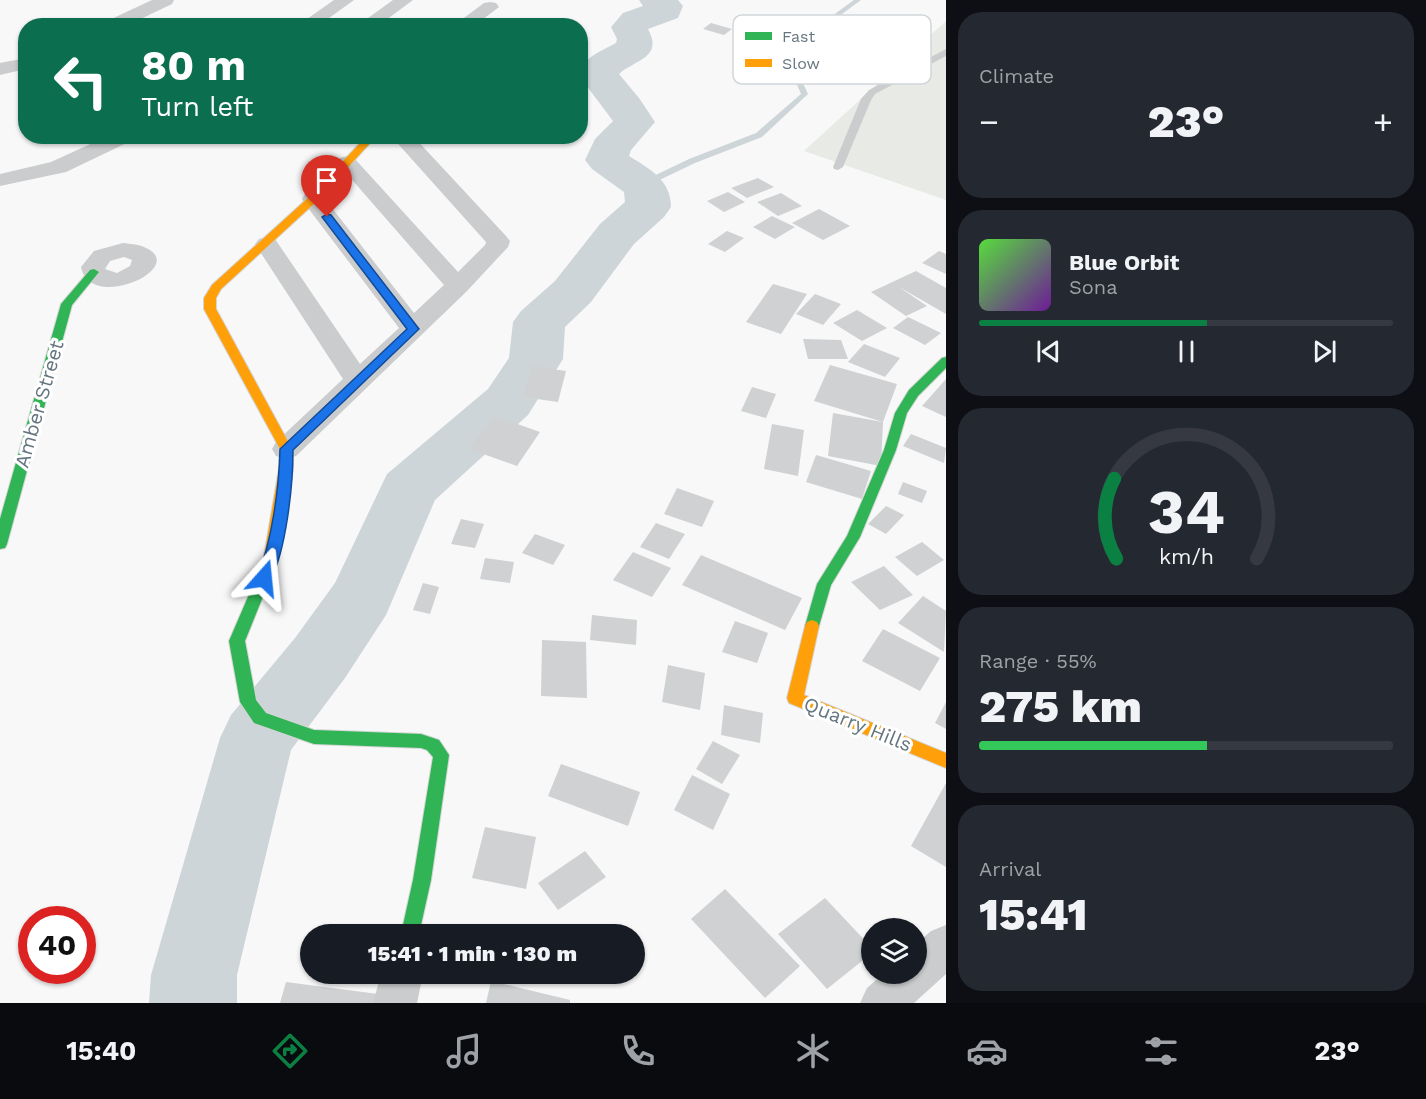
<!DOCTYPE html>
<html lang="en">
<head>
<meta charset="utf-8">
<style>
	:root { --surface:#171b24; --page:#242831; --text:#f1f3f6; --muted:#9ea1a6; --line:#363941; --accent:#0b8043 }
	body { margin:0; font-family:"Work Sans",sans-serif; background:var(--page); color:var(--text); height:100vh; display:flex; flex-direction:column; font-size:22px; white-space:nowrap }
	* { box-sizing:border-box; margin:0 }
	p { font-size:20px; color:var(--muted) }
	.icon { flex:none; width:33px; height:33px; fill:none; stroke:currentColor; stroke-width:2; stroke-linecap:round; stroke-linejoin:round }
	.map { position:relative; flex:1; overflow:hidden }
	.details { display:flex; flex-direction:column; gap:12px; padding:12px; background:#0d0f14; width:480px }
	.details>* { flex:none }
	.guide { position:absolute; left:18px; top:18px; width:570px; height:126px; border-radius:24px; box-shadow:0 2px 4px #0004; background:#0b6e4f; color:#fff; overflow:hidden }
	.controls { position:absolute; left:861px; top:918px; display:grid; gap:12px }
	.controls a { display:grid; place-items:center; width:66px; height:66px; border-radius:50%; background:var(--surface); box-shadow:0 2px 4px #0004; font-size:30px }
	.speed { position:absolute; left:18px; top:906px; display:flex; gap:12px; font-size:30px; font-weight:700; text-align:center }
	.speed>* { display:grid; place-content:center; width:78px; height:78px; border-radius:50%; background:var(--surface); box-shadow:0 2px 4px #0004; line-height:1 }
	.speed .limit { border:9px solid #d22; background:#fff; color:#111 }
	.pin { position:absolute; display:grid; place-items:center; width:51px; height:51px; color:#fff; margin:-62px -26px; border-radius:50% 50% 50% 0; rotate:-45deg; box-shadow:0 0 6px #0007 }
	.pin .icon { rotate:45deg }
	.me { position:absolute; width:66px; margin:-33px; rotate:18deg; stroke-linejoin:round; filter:drop-shadow(0 0 4px #0008) }
	.turn { display:flex; align-items:center; gap:21px; height:126px; padding:0 24px; font-size:27px }
	.turn .icon { width:78px; height:78px; stroke-width:2.5 }
	.turn b { display:block; font-size:42px; line-height:51px }
	.big { font-size:45px; font-weight:800; line-height:1.1 }
	.details .card { flex:1; display:flex; flex-direction:column; justify-content:center; gap:9px; min-width:0; padding:0 21px; border-radius:24px; background:var(--page) }
	.details .dial { align-items:center; gap:0 }
	.dial svg { height:156px; overflow:visible; fill:none; stroke:var(--line); stroke-width:7; stroke-linecap:round; text-anchor:middle }
	.dial text { fill:var(--text); stroke:none }
	.song { display:flex; align-items:center; gap:18px }
	.cover { width:72px; height:72px; border-radius:9px; background:linear-gradient(135deg,hsl(110 70% 55%),hsl(280 70% 35%)) }
	.played { height:6px; border-radius:3px; background:linear-gradient(90deg,var(--accent) 55%,var(--line) 55%) }
	.keys { display:flex; justify-content:space-around; direction:ltr }
	.heat { display:flex; justify-content:space-between; align-items:center; font-size:33px; direction:ltr }
	.charge { height:9px; border-radius:4px; background:linear-gradient(90deg,#34c759 55%,var(--line) 0) }
	.trip { position:absolute; left:300px; top:924px; width:345px; height:60px; border-radius:30px; background:var(--surface); box-shadow:0 2px 4px #0004; font-weight:800; line-height:60px; text-align:center }
	.dock { display:flex; height:96px; justify-content:space-around; align-items:center; background:#090b0e; color:var(--muted) }
	.dock .icon { width:42px; height:42px }
	.dock .current { color:var(--accent) }
	.dock b { font-size:27px; color:var(--text) }
	main { display:flex; flex:1; min-height:0 }
	.map>svg:first-child { display:block }
	.green { fill:#e7eae5 }
	.lines { fill:none; stroke-linecap:round; stroke-linejoin:round }
	.stream { fill:#cdd5d8; fill-rule:evenodd }
	.river { fill:#cdd5d8; fill-rule:evenodd }
	.building { fill:#cfd1d2 }
	.fast-casing { stroke:#d4d5d6; stroke-width:2 }
	.slow-casing { stroke:#d4d5d6; stroke-width:2 }
	.lane { fill:#cbcccd; fill-rule:evenodd }
	.street { fill:#cbcccd; fill-rule:evenodd }
	.fast { fill:#30b455; fill-rule:evenodd }
	.slow { fill:#ff9f0a; fill-rule:evenodd }
	.route { fill:#1a73e8; stroke:#114b97; stroke-width:1.5 }
	.labels { text-anchor:middle; stroke-width:6; stroke-linejoin:round; paint-order:stroke }
	.street-label { font-size:20px; fill:#667680; stroke:#fff }
	.key { fill:#fff; stroke:#d1d6d9; stroke-width:1.5 }
	.key-label { font-size:16px; fill:#667680 }
</style>
</head>
<body>
<main>
<div class="map">
<svg width="946" height="1003" viewBox="0 0 946 1003">
	<rect width="100%" height="100%" fill="#f8f8f8"/>
	<polygon class="green" points="946,21 946,200 804,151 945,22"/>
	<g class="lines">
		<polygon class="stream" points="854,0 861,0 789,53 808,94 762,137 695,163 647,186 641,186 641,182 689,159 756,133 801,94 783,52 784,51"/>
		<path class="river" d="M639,0H678L683,6L678,18L648,29C664,58 634,60 619,74L639,98L655,122L631,150L629,156C650,169 671,180 671,207L664,217L634,244L591,302L565,327L563,359L528,415L435,500L386,615L345,678L291,750L237,975V1003H149L151,975L220,738L231,715L295,638L335,583L387,474L488,389L509,358L513,322L521,311L555,281L600,224L625,202L624,192L592,169L585,160L595,139L613,121L580,77C580,58 600,52 616,43L617,39L611,27L623,13L643,6Z"/>
	</g>
	<g class="building">
		<polygon points="711,23 732,29 724,35 703,29"/>
		<polygon points="758,178 774,187 747,198 731,188"/>
		<polygon points="728,192 745,202 724,212 707,201"/>
		<polygon points="781,193 802,206 778,216 757,202"/>
		<polygon points="819,209 850,226 823,240 792,223"/>
		<polygon points="772,216 795,227 775,239 753,227"/>
		<polygon points="727,231 744,238 725,252 708,244"/>
		<polygon points="939,251 946,254 946,274 922,263"/>
		<polygon points="916,271 946,288 946,314 899,287 927,306 906,316 871,292"/>
		<polygon points="773,284 807,294 781,334 746,322"/>
		<polygon points="815,294 841,304 823,325 796,314"/>
		<polygon points="857,310 887,328 862,341 833,323"/>
		<polygon points="908,317 941,333 925,345 893,328"/>
		<polygon points="803,339 841,340 848,359 808,359"/>
		<polygon points="864,344 900,358 885,377 848,362"/>
		<polygon points="830,365 897,384 883,422 881,466 828,456 833,413 883,422 814,401"/>
		<polygon points="532,366 566,371 558,402 523,397"/>
		<polygon points="946,379 946,417 922,406"/>
		<polygon points="752,387 776,394 766,418 741,411"/>
		<polygon points="494,416 540,432 517,466 469,449"/>
		<polygon points="772,424 804,430 798,476 764,469"/>
		<polygon points="911,434 946,448 944,463 903,446"/>
		<polygon points="816,455 871,471 862,499 806,482"/>
		<polygon points="903,482 927,491 922,503 898,494"/>
		<polygon points="677,488 714,501 702,527 664,514"/>
		<polygon points="886,506 904,515 886,534 868,524"/>
		<polygon points="461,519 484,524 475,548 451,544"/>
		<polygon points="656,523 685,534 669,559 640,547"/>
		<polygon points="535,534 565,545 553,565 522,553"/>
		<polygon points="922,542 944,560 917,576 895,557"/>
		<polygon points="633,552 671,568 652,597 613,580"/>
		<polygon points="701,555 802,598 785,630 682,585"/>
		<polygon points="485,558 514,562 510,583 480,579"/>
		<polygon points="884,566 913,595 880,610 851,582"/>
		<polygon points="423,583 439,587 430,614 413,610"/>
		<polygon points="923,596 946,611 944,652 898,623"/>
		<polygon points="592,615 637,620 636,645 590,640"/>
		<polygon points="735,621 768,633 757,663 722,652"/>
		<polygon points="883,629 940,658 920,691 862,661"/>
		<polygon points="542,640 586,642 587,698 541,696"/>
		<polygon points="668,665 705,673 700,710 662,702"/>
		<polygon points="946,702 946,729 935,723"/>
		<polygon points="724,705 763,713 760,743 721,735"/>
		<polygon points="713,741 740,755 722,784 696,769"/>
		<polygon points="561,764 640,792 628,826 548,796"/>
		<polygon points="692,775 730,794 713,830 674,810"/>
		<polygon points="946,783 946,867 911,846"/>
		<polygon points="485,827 536,837 526,889 472,878"/>
		<polygon points="585,851 606,877 558,910 538,883"/>
		<polygon points="725,889 800,966 765,998 691,919"/>
		<polygon points="825,898 872,948 872,953 827,989 778,934"/>
		<polygon points="491,981 570,1000 570,1003 486,1003"/>
		<polygon points="286,982 378,994 376,1003 280,1003"/>
	</g>
	<g class="lines">
		<defs>
			<g id="fast">
				<polygon points="94,269 99,272 72,305 7,544 5,548 0,549 0,519 61,304 90,270"/>
				<polygon points="946,357 946,368 918,396 907,413 896,450 860,537 831,585 819,626 817,630 812,632 807,630 805,626 817,584 847,536 884,450 895,413 909,390 942,358"/>
				<polygon points="270,557 275,558 277,562 245,641 256,700 266,713 314,730 421,734 439,740 449,755 431,880 419,934 401,934 413,880 433,757 427,750 421,748 314,744 254,723 240,702 229,641 263,562 265,558"/>
			</g>
			<g id="slow">
				<polygon points="360,136 369,136 372,141 317,201 221,289 216,298 216,309 292,449 293,469 277,562 275,566 265,566 263,562 279,469 280,449 204,309 204,298 212,285 309,197 362,141"/>
				<polygon points="812,620 817,622 819,626 804,695 946,753 946,768 789,703 787,698 805,626 807,622"/>
			</g>
		</defs>
		<use href="#fast" class="fast-casing"/>
		<use href="#slow" class="slow-casing"/>
		<polygon class="lane" points="946,49 946,56 875,94 871,100 843,167 838,170 834,169 833,167 861,99 869,90"/>
		<g class="street">
			<polygon points="152,0 174,0 172,4 126,26 103,26 105,22"/>
			<polygon points="334,0 354,0 318,26 297,26"/>
			<polygon points="393,0 413,0 378,26 357,26"/>
			<polygon points="490,2 496,3 499,7 474,26 453,26 484,3"/>
			<polygon points="26,58 26,69 0,75 0,63"/>
			<polygon points="108,136 136,136 133,140 66,172 0,186 0,174 51,162"/>
			<polygon points="391,136 413,136 506,236 510,241 508,247 467,291 296,456 286,459 276,456 272,449 276,442 343,379 255,244 259,239 267,237 275,239 360,364 399,328 305,204 302,199 305,194 313,192 321,194 414,313 444,285 340,166 336,162 340,158 347,156 354,158 458,272 485,245 486,242"/>
			<path d="M123,243C130,244 140,244 146,248C189,268 90,313 81,267L94,251ZM124,257L132,260L130,266L117,273L105,269L110,261Z"/>
			<polygon points="946,925 946,974 914,1003 860,1003 867,988 883,974 916,974 916,944 931,931"/>
			<polygon points="381,974 423,974 417,1003 373,1003"/>
		</g>
		<use href="#fast" class="fast"/>
		<use href="#slow" class="slow"/>
	</g>
	<path class="route" d="M327,214L331,215L419,329L293,450C293,486 286,551 270,581H259L257,578C272,541 279,489 280,449L407,329L322,217Z"/>
	<g class="labels">
		<g class="street-label">
			<text transform="translate(39 404) rotate(-74)" y="7">Amber Street</text>
			<text transform="translate(858 724) rotate(22)" y="7">Quarry Hills</text>
		</g>
	</g>
	<rect x="733" y="15" width="198" height="69" rx="9" class="key"/>
	<rect x="745" y="32" width="27" height="8" fill="#30b455"/>
	<rect x="745" y="59" width="27" height="8" fill="#ff9f0a"/>
	<g class="key-label">
		<text x="782" y="42">Fast</text>
		<text x="782" y="69">Slow</text>
	</g>
</svg>
<div class="controls">
<a><svg class="icon" aria-label="layers" viewBox="0 0 24 24"><path d="M12 4l9 5-9 5-9-5zM3 14l9 5 9-5"/></svg></a>
</div>
<div class="speed"><div class="limit">40</div></div>
<div class="pin" style="left:327px;top:217px;background:#d93025"><svg class="icon" aria-label="arrive" viewBox="0 0 24 24"><path d="M6 21V4h12l-3 4 3 4H6"/></svg></div>
<svg class="me" style="left:264px;top:578px" viewBox="-20 -20 40 40"><path d="M0-17L14 15 0 8-14 15z" fill="#1a73e8" stroke="#fff" stroke-width="4"/></svg>
<div class="trip">15:41 · 1 min · 130 m</div>
<div class="guide">
<div class="turn"><svg class="icon" aria-label="left" viewBox="0 0 24 24"><path d="M17 20v-9H6M10 6l-5 5 5 5"/></svg><div><b>80 m</b>Turn left</div></div>
</div>
</div>
<section class="details">
<div class="card"><p>Climate</p>
<div class="heat"><a>−</a><b class="big">23°</b><a>+</a></div>
</div>
<div class="card">
<div class="song"><i class="cover"></i><div><b>Blue Orbit</b><p>Sona</p></div></div>
<div class="played"></div>
<div class="keys"><svg class="icon" aria-label="previous" viewBox="0 0 24 24"><path d="M18 5L8 12l10 7zM5 5v14"/></svg><svg class="icon" aria-label="pause" viewBox="0 0 24 24"><path d="M8 5v14M16 5v14"/></svg><svg class="icon" aria-label="next" viewBox="0 0 24 24"><path d="M6 5l10 7-10 7zM19 5v14"/></svg></div>
</div>
<div class="card dial"><svg viewBox="0 0 100 80">
<path d="M14 69A42 42 0 1 1 86 69"/>
<path d="M14 69A42 42 0 0 1 13 28" stroke="#0b8043"/>
<text x="50" y="56" font-size="32" font-weight="700">34</text>
<text x="50" y="72" font-size="11">km/h</text>
</svg></div>
<div class="card"><p>Range · 55%</p><b class="big">275 km</b><div class="charge"></div></div>
<div class="card"><p>Arrival</p><b class="big">15:41</b></div>
</section>
</main>
<nav class="dock">
<b>15:40</b>
<svg class="icon current" aria-label="directions" viewBox="0 0 24 24"><path d="M12 3l9 9-9 9-9-9zM9 14v-3h6M13 9l2 2-2 2"/></svg>
<svg class="icon" aria-label="music" viewBox="0 0 24 24"><path d="M9 18V5l10-2v13"/><circle cx="6" cy="18" r="3"/><circle cx="16" cy="16" r="3"/></svg>
<svg class="icon" aria-label="phone" viewBox="0 0 24 24"><path d="M5 4h4l2 5-3 2q2 4 5 5l2-3 5 2v4C11 20 4 13 5 4z"/></svg>
<svg class="icon" aria-label="climate" viewBox="0 0 24 24"><path d="M12 3v18M4 7l16 10M4 17L20 7"/></svg>
<svg class="icon" aria-label="car" viewBox="0 0 24 24"><path d="M5 17H2v-5l4-1 3-4h7l3 4 3 1v5h-3M9 17h6M6 11h13"/><circle cx="7" cy="17" r="2"/><circle cx="17" cy="17" r="2"/></svg>
<svg class="icon" aria-label="filters" viewBox="0 0 24 24"><path d="M4 7h16M4 17h16"/><circle cx="9" cy="7" r="2"/><circle cx="15" cy="17" r="2"/></svg>
<b>23°</b>
</nav>
</body>
</html>
